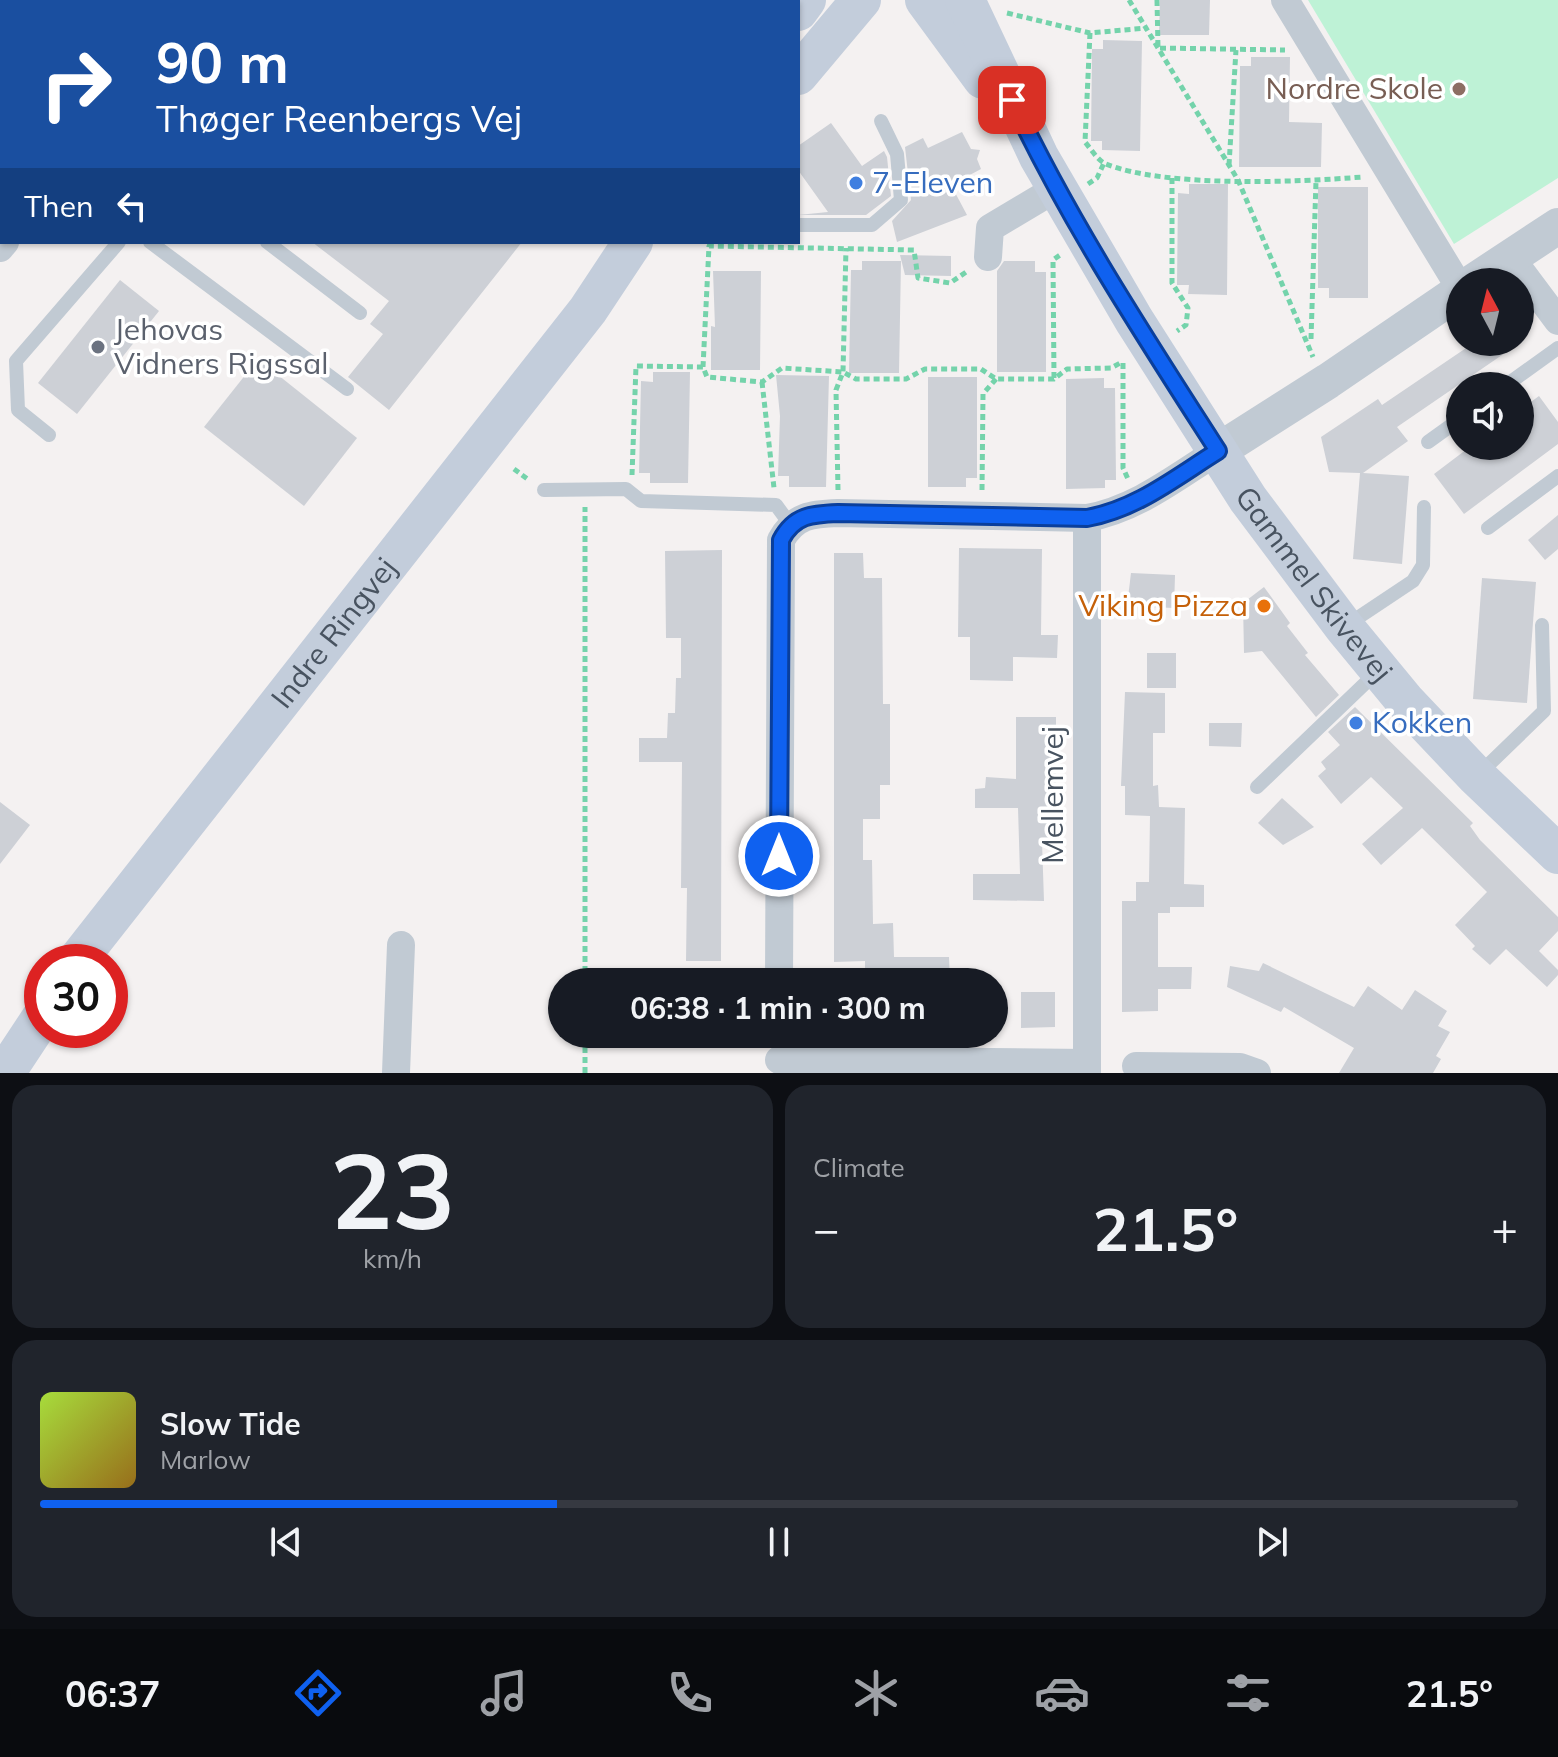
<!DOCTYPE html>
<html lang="en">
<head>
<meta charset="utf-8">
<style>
	:root { --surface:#171b24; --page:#20242c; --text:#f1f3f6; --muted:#9ea1a6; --line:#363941; --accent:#0f61f0 }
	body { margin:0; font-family:Mulish,sans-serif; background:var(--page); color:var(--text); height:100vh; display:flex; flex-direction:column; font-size:30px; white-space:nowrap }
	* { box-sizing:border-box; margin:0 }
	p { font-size:26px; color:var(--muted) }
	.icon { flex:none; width:44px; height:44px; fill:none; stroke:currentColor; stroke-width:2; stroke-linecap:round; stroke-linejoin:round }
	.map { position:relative; height:1073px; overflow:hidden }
	.side { display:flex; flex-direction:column; gap:12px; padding:12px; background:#0d0f14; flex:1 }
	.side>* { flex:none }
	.hud { position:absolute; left:0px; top:0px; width:800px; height:244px; box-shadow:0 2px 6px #0004; background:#1a4fa0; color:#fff; overflow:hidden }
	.needle { width:52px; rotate:353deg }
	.controls { position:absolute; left:1446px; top:268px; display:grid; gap:16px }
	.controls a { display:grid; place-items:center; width:88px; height:88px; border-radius:50%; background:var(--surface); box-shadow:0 2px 6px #0004; font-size:40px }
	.speed { position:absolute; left:24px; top:944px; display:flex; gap:16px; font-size:40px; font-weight:700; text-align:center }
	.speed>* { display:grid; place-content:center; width:104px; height:104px; border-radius:50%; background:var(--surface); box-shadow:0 2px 6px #0004; line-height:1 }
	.speed .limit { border:12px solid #d22; background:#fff; color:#111 }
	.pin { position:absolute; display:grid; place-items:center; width:68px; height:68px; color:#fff; margin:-34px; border-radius:16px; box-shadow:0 4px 12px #0006 }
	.me { position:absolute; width:88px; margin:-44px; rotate:0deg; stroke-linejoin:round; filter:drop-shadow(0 0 6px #0008) }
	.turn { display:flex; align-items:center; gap:28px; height:168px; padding:0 24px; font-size:36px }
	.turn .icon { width:104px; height:104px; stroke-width:2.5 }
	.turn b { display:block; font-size:56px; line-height:68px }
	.then { display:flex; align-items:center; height:76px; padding:0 24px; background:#0003; gap:16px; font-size:30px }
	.big { font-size:60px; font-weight:700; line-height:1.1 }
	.side .tile { flex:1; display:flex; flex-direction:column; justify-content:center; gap:12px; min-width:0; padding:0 28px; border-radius:24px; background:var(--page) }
	.side .dial { align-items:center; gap:0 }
	.dial b { font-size:104px; line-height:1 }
	.song { display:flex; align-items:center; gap:24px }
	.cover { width:96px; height:96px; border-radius:12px; background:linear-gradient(135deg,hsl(80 70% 55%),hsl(40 70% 35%)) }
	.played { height:8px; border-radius:4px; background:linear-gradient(90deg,var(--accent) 35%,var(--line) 35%) }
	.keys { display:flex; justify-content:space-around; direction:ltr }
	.heat { display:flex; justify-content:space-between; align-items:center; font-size:44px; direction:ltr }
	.side .tiles { flex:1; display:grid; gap:12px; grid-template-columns:1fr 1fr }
	.tile:last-child { grid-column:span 2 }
	.trip { position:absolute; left:548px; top:968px; width:460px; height:80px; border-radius:40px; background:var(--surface); box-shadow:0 2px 6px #0004; font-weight:700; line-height:80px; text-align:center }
	.tab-bar { display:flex; height:128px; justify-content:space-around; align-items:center; background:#090b0e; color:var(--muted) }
	.tab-bar .icon { width:56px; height:56px }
	.tab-bar .selected { color:var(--accent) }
	.tab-bar b { font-size:36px; color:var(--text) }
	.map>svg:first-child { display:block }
	.green { fill:#bef2d6 }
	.building { fill:#cdd0d6 }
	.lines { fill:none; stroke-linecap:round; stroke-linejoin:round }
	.path { stroke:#74d3ab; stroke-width:5; stroke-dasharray:6 4; stroke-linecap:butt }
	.service { stroke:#c1cad3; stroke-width:14 }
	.minor { stroke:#c1cad3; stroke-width:28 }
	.tertiary { stroke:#c1cad3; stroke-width:36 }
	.secondary { stroke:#c3cddb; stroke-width:40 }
	.route-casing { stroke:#0a3f9c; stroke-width:20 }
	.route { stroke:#0f61f0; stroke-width:14 }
	.education-dot { fill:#8d6e63; stroke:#fff; stroke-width:3 }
	.shop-dot { fill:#3f7fe0; stroke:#fff; stroke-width:3 }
	.worship-dot { fill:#6b7280; stroke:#fff; stroke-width:3 }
	.food-dot { fill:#e8710a; stroke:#fff; stroke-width:3 }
	.labels { text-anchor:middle; stroke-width:7; stroke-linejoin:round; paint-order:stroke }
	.education-label { font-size:30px; fill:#785e54; stroke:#fff; text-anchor:end }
	.shop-label { font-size:30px; fill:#366cbe; stroke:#fff; text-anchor:start }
	.worship-label { font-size:30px; fill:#5b616d; stroke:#fff; text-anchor:start }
	.street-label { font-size:30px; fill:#485360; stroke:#fff }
	.food-label { font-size:30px; fill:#c56008; stroke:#fff; text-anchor:end }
</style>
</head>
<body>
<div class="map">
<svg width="1558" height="1073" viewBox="0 0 1558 1073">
	<rect width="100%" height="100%" fill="#f4f1f1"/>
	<polygon class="green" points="1308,0 1558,0 1558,178 1454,244"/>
	<g class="building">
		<polygon points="1160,0 1210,0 1209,35 1159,35"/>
		<polygon points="1103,40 1142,41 1140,151 1102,150 1102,141 1091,141 1092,49 1103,49"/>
		<polygon points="1251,57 1290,57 1289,122 1322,123 1321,167 1239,167 1240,66 1251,66"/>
		<polygon points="831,123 862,166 884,151 887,157 891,196 866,215 798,215 828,212 798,170 798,146"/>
		<polygon points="962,132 971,149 980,150 977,159 981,169 951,185 967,215 897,242 892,221 911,200 905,147 923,138 928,148"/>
		<polygon points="1189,184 1228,184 1227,295 1188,294 1189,285 1177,285 1178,193 1189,194"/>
		<polygon points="1318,187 1368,187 1368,298 1329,298 1329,288 1318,288"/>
		<polygon points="312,242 522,242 389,410 348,377 383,334 370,324 389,301"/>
		<polygon points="900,255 951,256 951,276 905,275"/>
		<polygon points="862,261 901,261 899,373 849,373 851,270 862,270"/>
		<polygon points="1004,261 1035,261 1035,272 1046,272 1046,372 997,372 997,271"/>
		<polygon points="713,271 761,271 760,370 711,370 711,326 715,327"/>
		<polygon points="120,280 159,311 77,414 38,383"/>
		<polygon points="1475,342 1521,342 1397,427 1408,441 1363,473 1409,476 1402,564 1353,559 1360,473 1329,472 1321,437 1378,399 1382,405"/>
		<polygon points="258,359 357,438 304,506 204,427"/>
		<polygon points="653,372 690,372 688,483 650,483 650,473 639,473 641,381 653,382"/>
		<polygon points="776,375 829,376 826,487 789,487 789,476 778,476 780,416"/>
		<polygon points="928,377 977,377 977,478 966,478 966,487 928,487"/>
		<polygon points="1104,378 1104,388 1115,388 1116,480 1105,480 1105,488 1066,489 1066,379"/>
		<polygon points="1539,396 1558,422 1558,444 1464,514 1434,474 1471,446 1520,446 1520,410"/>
		<polygon points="1558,515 1558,549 1545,560 1528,540"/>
		<polygon points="959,548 1042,549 1041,635 1058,635 1057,658 1013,657 1013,681 970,680 970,637 958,637"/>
		<polygon points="722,550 721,961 686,961 687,888 681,888 682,762 639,762 639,738 667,738 668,713 675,713 676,678 681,678 681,638 666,638 665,551"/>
		<polygon points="834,553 863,553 864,578 882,578 883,704 890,704 890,785 880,785 880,819 863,819 863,860 872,860 873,924 893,923 894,957 949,957 950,982 865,977 865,961 834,962"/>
		<polygon points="1131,573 1175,575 1174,608 1127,606"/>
		<polygon points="1482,578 1536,582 1527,703 1473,699"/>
		<polygon points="1264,587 1290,623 1287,626 1308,653 1305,655 1339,695 1316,717 1262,651 1244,653 1243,603"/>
		<rect x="1147" y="653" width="29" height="35"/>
		<polygon points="1125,692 1165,693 1165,733 1153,733 1153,786 1158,785 1159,807 1185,808 1184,884 1204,885 1204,907 1170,907 1170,913 1158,913 1158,967 1192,967 1191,989 1158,989 1158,1011 1122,1012 1122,901 1136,901 1136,882 1149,882 1150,816 1125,815 1125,786 1121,786"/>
		<polygon points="1355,707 1473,823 1470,826 1480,840 1558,917 1558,931 1539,951 1558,970 1558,975 1547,987 1506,949 1490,965 1472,949 1475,946 1455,925 1487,892 1422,828 1381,865 1362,844 1403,808 1371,777 1341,804 1318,776 1326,769 1321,762 1340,745 1328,732"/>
		<polygon points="1016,717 1056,717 1056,808 1053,808 1054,841 1042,842 1044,901 973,900 973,874 1020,874 1018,808 975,808 975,789 985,788 986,777 1016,779"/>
		<polygon points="1209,723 1242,723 1241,747 1209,746"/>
		<polygon points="1282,798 1314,827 1283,845 1258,823"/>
		<polygon points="0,802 30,825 0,864"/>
		<polygon points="1263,963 1354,1007 1368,986 1402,1010 1415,990 1447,1011 1438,1026 1450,1032 1436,1056 1441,1059 1433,1073 1339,1073 1354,1048 1284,1007 1281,1012 1227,987 1230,966 1259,971"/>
		<polygon points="1021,992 1055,992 1055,1027 1021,1028"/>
	</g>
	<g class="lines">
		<g class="path">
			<polyline points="1129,0 1238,180 1313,357"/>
			<polyline points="1157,0 1158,48 1285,50"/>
			<polyline points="1007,13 1090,33 1146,28"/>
			<path d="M1090,33L1085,142C1091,149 1098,161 1106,164C1167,188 1296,182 1363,177"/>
			<polyline points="1229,165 1236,50"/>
			<polyline points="1172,178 1172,283 1188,308 1186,325 1177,331"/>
			<polyline points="1088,184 1097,178 1104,163"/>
			<polyline points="1311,339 1316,181"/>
			<polyline points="1123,363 1123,468 1128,479"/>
			<polyline points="703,367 709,246 914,250 918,278 950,283 969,270"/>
			<polyline points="1054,378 1053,260 1060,255"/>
			<polyline points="762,382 774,488"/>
			<polyline points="514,469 530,481"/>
			<polyline points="632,475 636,366 703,367 707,377 762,382 782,368 843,372 856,379 906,379 925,369 981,369 996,379 1054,379 1067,369 1111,368 1122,362"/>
			<polyline points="838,490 836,390 843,372 846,248"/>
			<polyline points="982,490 983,394 996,379"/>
			<polyline points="585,982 585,507"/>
			<polyline points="585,1073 585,1034"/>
		</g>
		<g class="service">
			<polyline points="263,2 277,0"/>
			<polyline points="0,26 2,27"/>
			<polyline points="0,153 2,150"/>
			<polyline points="798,225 872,225 901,200 897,154 881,121"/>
			<polyline points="150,242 347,389"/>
			<polyline points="267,242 360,313"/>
			<polyline points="1505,386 1558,348"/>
			<polyline points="49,435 18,410 16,361 119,242"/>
			<polyline points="1428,442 1460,419"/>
			<polyline points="544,490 626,489 641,501 776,505 790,524"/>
			<polyline points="1488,528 1558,476"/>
			<polyline points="1347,625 1413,581 1423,565 1424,507"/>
			<polyline points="1480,773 1544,711 1542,625"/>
			<polyline points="1257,787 1378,671"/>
		</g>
		<g class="minor">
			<polyline points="1285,0 1460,288"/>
			<polyline points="158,2 158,0"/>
			<polyline points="0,248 5,242"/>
			<polyline points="988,257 990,228 1057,188"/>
			<polyline points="1511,258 1558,321"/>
			<path d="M779,982L781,540C795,515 812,514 838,513L1087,518C1137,509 1176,477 1218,451"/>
			<polyline points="779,1060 1087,1063"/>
			<polyline points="1136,1066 1240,1067 1257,1073"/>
			<polyline points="396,1073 401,945"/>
			<polyline points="1087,1073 1087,518"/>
		</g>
		<g class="tertiary">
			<polyline points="1473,282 1558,226"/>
			<polyline points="1218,451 1328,381 1460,291"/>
		</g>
		<g class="secondary">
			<polyline points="925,0 983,79"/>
			<path id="s1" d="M965,0L1039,157L1134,320L1248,499L1344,627L1405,701L1476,776L1558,854"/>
			<polyline points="798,11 806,0"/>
			<polyline points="798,75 861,0"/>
			<path id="s2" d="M76,962L588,310L633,242"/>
			<polyline points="5,1073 42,1017"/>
		</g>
	</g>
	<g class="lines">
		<defs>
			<path id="route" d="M779,856L781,540C794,515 812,514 838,513L1087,518C1137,509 1176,477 1218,451C1145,337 1070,223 1012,100"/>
		</defs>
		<use href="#route" class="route-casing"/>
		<use href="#route" class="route"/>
	</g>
	<circle class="education-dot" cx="1459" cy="89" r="8"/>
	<g class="shop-dot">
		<circle cx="856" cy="183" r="8"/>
		<circle cx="1356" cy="723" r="8"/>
	</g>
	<circle class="worship-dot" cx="98" cy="347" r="8"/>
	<circle class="food-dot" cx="1264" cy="606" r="8"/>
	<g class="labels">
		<g class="education-label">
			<text x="1443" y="99">Nordre Skole</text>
		</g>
		<g class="shop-label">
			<text x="872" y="193">7-Eleven</text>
			<text x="1372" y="733">Kokken</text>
		</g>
		<g class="worship-label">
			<text x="114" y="340">Jehovas<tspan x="114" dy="34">Vidners Rigssal</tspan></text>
		</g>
		<g class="street-label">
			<text dy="10" stroke="none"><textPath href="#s1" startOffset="682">Gammel Skivevej</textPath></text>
			<text dy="10" stroke="none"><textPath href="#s2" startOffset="418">Indre Ringvej</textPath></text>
			<text transform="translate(1053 795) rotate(-90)" y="10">Mellemvej</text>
		</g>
		<g class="food-label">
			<text x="1248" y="616">Viking Pizza</text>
		</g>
	</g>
</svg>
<div class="controls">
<a><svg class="needle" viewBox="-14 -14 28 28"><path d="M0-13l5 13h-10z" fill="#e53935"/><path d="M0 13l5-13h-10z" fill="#9ea1a6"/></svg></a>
<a><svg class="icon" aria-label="sound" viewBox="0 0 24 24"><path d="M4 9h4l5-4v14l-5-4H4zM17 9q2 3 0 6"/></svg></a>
</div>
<div class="speed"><div class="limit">30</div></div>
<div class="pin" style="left:1012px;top:100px;background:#d93025"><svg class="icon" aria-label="arrive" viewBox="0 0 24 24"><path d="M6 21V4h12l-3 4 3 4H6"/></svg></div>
<svg class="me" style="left:779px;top:856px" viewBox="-20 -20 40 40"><circle r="17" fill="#0f61f0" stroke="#fff" stroke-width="3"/><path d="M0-11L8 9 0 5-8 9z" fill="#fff"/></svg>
<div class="trip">06:38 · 1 min · 300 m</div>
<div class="hud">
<div class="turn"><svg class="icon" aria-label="right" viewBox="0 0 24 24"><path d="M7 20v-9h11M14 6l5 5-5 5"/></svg><div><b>90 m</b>Thøger Reenbergs Vej</div></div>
<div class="then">Then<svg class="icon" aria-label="left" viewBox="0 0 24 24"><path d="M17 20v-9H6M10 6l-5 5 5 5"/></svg></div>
</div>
</div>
<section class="side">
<div class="tiles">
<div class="tile dial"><b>23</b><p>km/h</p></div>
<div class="tile"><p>Climate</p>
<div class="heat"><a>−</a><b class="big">21.5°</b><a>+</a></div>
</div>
<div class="tile">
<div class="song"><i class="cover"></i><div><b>Slow Tide</b><p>Marlow</p></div></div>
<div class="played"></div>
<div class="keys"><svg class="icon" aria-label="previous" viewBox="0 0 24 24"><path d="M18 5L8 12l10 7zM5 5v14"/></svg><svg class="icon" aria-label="pause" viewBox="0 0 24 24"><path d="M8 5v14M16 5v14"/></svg><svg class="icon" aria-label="next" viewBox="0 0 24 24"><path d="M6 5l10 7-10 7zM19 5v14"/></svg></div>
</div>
</div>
</section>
<nav class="tab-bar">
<b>06:37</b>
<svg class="icon selected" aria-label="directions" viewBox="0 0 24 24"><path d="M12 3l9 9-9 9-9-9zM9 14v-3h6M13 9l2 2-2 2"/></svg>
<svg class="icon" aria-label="music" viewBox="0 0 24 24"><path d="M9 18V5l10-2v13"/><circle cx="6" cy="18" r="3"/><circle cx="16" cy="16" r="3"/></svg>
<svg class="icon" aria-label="phone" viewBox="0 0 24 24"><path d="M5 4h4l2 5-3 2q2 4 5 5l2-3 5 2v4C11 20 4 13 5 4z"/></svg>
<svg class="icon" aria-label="climate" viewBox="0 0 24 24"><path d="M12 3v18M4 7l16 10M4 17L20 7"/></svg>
<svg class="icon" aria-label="car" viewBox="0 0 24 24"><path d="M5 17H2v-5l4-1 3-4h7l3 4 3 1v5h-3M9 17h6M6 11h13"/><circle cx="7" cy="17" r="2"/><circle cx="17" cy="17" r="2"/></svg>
<svg class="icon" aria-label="filters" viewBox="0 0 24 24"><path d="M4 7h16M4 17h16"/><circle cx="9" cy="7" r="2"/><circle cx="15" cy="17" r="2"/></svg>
<b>21.5°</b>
</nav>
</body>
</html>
